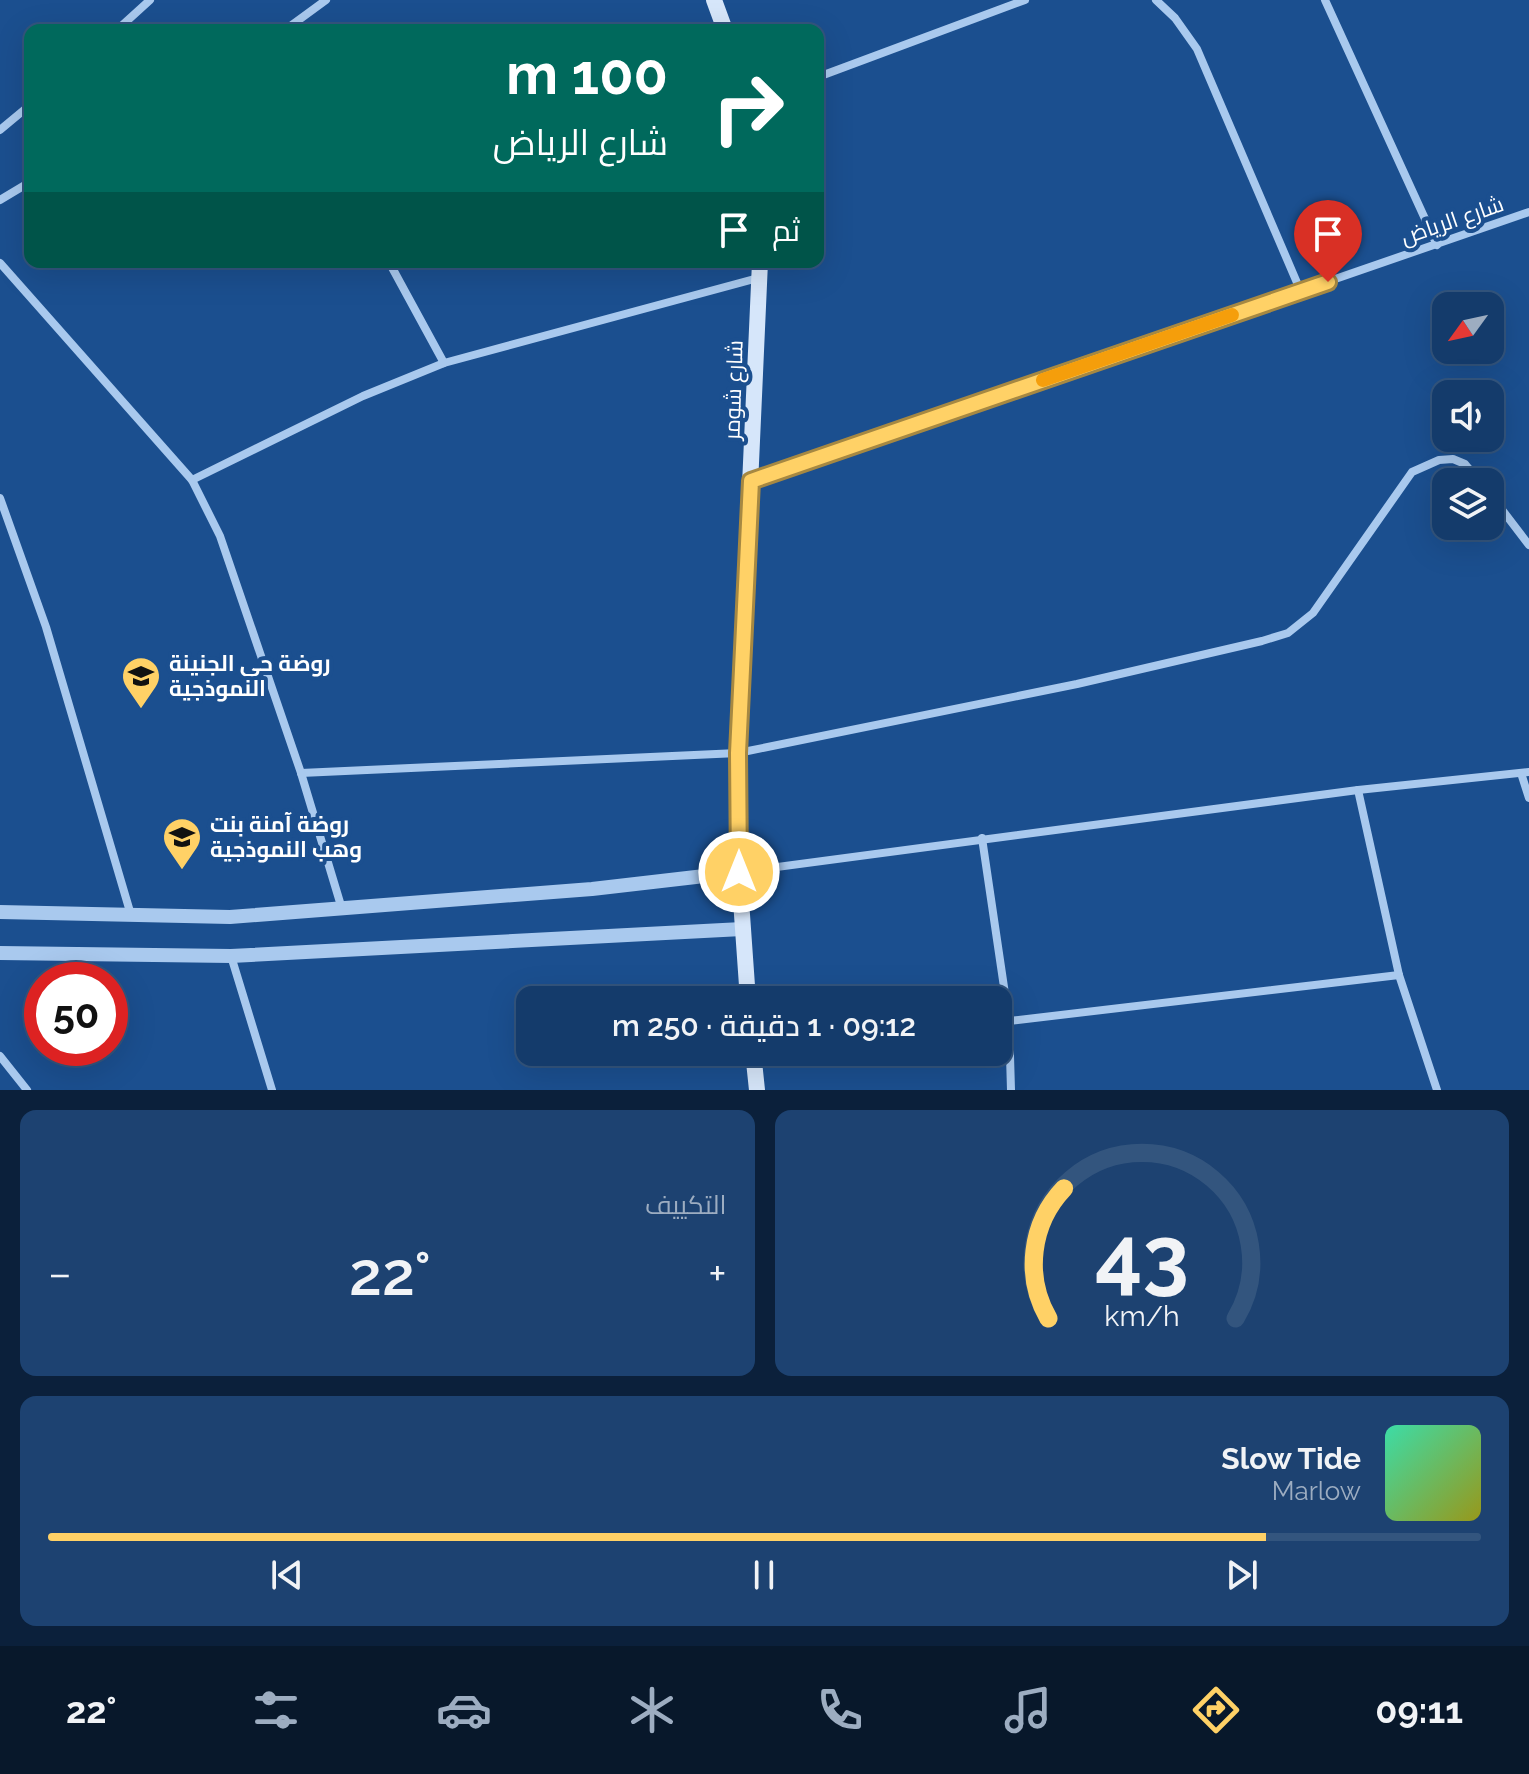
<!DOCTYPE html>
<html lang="ar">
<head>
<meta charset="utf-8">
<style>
	:root { --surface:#143b6b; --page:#1d4271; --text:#f1f3f6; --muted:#9dadc1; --line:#33557e; --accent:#ffd166 }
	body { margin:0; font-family:Raleway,Cairo,sans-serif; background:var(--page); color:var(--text); direction:rtl; height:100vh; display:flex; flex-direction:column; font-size:30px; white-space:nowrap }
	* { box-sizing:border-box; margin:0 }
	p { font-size:26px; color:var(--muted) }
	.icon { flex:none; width:44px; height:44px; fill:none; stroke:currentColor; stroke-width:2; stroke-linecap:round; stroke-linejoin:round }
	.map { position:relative; height:1090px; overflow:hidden; direction:ltr }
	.details { display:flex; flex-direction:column; gap:20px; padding:20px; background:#0b203b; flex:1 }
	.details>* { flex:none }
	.hud { position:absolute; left:24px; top:24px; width:800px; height:244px; border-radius:16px; box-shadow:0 8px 32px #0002,0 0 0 2px var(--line); direction:rtl; background:#00695c; color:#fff; overflow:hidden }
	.needle { width:52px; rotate:237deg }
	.controls { position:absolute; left:1432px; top:292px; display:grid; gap:16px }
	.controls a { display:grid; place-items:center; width:72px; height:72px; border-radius:16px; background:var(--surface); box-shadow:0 8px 32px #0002,0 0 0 2px var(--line); font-size:40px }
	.speed { position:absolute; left:24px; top:962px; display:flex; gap:16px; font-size:40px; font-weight:700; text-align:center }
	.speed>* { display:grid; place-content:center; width:104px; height:104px; border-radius:50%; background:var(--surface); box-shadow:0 8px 32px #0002,0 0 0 2px var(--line); line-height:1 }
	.speed .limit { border:12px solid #d22; background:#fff; color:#111 }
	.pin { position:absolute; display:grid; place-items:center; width:68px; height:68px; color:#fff; margin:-82px -34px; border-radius:50% 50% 50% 0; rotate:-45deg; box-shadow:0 0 8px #0007 }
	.pin .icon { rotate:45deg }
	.me { position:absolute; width:88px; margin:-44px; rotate:0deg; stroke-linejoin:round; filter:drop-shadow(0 0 6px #0008) }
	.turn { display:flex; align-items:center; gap:28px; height:168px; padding:0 24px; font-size:36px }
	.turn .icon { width:104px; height:104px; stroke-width:2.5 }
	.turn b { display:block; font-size:56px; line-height:68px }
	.then { display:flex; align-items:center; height:76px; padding:0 24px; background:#0003; gap:16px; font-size:30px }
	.big { font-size:60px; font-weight:600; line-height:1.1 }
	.details .widget { flex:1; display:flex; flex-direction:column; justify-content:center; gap:12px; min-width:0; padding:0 28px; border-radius:16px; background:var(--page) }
	.details .dial { align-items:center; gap:0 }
	.dial svg { height:208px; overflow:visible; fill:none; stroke:var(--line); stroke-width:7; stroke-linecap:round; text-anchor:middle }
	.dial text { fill:var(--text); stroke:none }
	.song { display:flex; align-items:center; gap:24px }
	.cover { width:96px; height:96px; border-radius:12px; background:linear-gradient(135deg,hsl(160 70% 55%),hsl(60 70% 35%)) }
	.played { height:8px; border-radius:4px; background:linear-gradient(90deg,var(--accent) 85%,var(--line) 85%) }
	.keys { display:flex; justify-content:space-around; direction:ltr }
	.heat { display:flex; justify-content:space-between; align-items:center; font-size:44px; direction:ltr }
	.details .tiles { flex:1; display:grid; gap:20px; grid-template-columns:1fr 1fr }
	.widget:last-child { grid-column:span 2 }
	.trip { position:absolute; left:516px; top:986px; width:496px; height:80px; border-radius:16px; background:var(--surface); box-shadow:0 8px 32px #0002,0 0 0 2px var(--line); font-weight:600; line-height:80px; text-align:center; direction:rtl }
	.tab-bar { display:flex; height:128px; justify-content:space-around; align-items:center; background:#08182b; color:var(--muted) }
	.tab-bar .icon { width:56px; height:56px }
	.tab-bar .active { color:var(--accent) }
	.tab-bar b { font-size:36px; color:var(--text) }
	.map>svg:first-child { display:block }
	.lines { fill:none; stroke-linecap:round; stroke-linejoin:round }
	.minor { stroke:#a9c9ee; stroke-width:8 }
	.tertiary { stroke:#a9c9ee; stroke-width:14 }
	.secondary { stroke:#d6e6fa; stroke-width:16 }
	.route-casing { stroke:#a68842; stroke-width:20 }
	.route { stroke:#ffd166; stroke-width:14 }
	.slow { stroke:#f59e0b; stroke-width:14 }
	.labels { text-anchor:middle; stroke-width:8; stroke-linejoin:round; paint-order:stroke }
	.street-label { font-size:22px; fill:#fff; stroke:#1b4f8f }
	.poi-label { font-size:22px; font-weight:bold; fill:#fff; stroke:#1b4f8f; text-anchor:start }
</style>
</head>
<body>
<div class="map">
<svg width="1529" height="1090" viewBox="0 0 1529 1090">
	<rect width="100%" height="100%" fill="#1b4f8f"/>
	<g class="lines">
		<g class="minor">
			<polyline points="1156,0 1175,18 1197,49 1301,292"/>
			<polyline points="1325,0 1437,245"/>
			<polyline points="117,30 150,0"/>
			<polyline points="285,30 326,0"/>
			<polyline points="818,77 1025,0"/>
			<polyline points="0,130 30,105"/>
			<polyline points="0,200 30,182"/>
			<polyline points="389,262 444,363"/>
			<polyline points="0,263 192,480"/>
			<polyline points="751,481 1529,212"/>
			<polyline points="1490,494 1529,545"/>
			<polyline points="0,498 46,627 131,915"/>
			<polyline points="301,773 738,753 1077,684 1262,641 1288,633 1313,613 1412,472 1439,460 1453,459 1465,464 1480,482"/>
			<polyline points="1521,773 1529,798"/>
			<polyline points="1358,790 1399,975 1437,1090"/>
			<polyline points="982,838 1009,1021 1011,1090"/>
			<polyline points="739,872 1358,790 1529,772"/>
			<polyline points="342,909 301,773 220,536 192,480 363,396 444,363 758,278"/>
			<polyline points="231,956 272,1090"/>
			<polyline points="1009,1021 1399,975"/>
			<polyline points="0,1056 27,1090"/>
		</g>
		<g class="tertiary">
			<polyline points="0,912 230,917 592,889 739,872"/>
			<polyline points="0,953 231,956 742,929"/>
		</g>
		<g class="secondary">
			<polyline points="714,0 725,30"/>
			<polyline points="748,1000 739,872 738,753 760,262"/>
			<polyline points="753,1052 757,1090"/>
		</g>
	</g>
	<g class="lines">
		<defs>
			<polyline id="route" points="739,872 738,753 751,481 1328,282"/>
		</defs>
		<use href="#route" class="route-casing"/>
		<use href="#route" class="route"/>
		<polyline class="slow" points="1043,380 1232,315"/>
	</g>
	<defs>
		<symbol id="school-pin" viewBox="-11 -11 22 30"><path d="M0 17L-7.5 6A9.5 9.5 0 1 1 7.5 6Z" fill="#ffd166" stroke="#1b4f8f"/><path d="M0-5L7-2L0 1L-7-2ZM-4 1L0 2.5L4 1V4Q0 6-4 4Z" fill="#111"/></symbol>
	</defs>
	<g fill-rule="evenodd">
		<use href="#school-pin" x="119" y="654" width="44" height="60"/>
		<use href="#school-pin" x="160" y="815" width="44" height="60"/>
	</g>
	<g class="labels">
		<g class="street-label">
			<text transform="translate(1452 220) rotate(-19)" y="8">شارع الرياض</text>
			<text transform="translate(733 390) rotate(-88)" y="8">شارع شومر</text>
		</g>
		<g class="poi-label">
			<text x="169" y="671">روضة حي الجنينة<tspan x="169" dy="25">النموذجية</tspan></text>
			<text x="210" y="832">روضة آمنة بنت<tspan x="210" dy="25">وهب النموذجية</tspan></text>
		</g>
	</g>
</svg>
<div class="controls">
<a><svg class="needle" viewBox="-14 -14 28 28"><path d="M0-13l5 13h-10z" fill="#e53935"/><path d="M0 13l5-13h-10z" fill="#9dadc1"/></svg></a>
<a><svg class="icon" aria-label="sound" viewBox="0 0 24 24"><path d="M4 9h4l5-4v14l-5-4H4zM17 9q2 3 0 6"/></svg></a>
<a><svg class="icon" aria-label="layers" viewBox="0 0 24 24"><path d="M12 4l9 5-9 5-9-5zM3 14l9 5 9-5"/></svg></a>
</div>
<div class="speed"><div class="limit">50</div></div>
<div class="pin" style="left:1328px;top:282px;background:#d93025"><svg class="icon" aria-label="arrive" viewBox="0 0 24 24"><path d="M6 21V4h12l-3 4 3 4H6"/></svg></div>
<svg class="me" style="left:739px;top:872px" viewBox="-20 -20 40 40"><circle r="17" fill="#ffd166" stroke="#fff" stroke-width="3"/><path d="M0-11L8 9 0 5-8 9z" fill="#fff"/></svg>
<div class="trip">09:12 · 1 دقيقة · 250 m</div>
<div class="hud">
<div class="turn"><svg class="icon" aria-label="right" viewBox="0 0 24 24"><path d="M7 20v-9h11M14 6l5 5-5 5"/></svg><div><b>100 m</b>شارع الرياض</div></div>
<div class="then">ثم<svg class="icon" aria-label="arrive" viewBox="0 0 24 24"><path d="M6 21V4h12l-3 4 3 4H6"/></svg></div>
</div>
</div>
<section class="details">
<div class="tiles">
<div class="widget dial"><svg viewBox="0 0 100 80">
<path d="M14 69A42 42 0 1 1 86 69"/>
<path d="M14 69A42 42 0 0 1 20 19" stroke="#ffd166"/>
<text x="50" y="56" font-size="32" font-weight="700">43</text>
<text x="50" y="72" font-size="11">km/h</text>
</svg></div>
<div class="widget"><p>التكييف</p>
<div class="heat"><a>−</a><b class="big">22°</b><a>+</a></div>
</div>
<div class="widget">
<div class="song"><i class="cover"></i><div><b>Slow Tide</b><p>Marlow</p></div></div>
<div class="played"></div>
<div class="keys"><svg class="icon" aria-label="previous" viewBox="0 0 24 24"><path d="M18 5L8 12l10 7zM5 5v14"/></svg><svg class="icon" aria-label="pause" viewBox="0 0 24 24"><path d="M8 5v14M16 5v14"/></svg><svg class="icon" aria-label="next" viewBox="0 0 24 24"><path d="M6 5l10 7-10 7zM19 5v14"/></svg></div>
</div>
</div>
</section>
<nav class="tab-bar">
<b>09:11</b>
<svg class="icon active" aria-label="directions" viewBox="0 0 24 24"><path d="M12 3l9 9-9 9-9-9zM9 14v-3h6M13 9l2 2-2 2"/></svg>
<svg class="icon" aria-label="music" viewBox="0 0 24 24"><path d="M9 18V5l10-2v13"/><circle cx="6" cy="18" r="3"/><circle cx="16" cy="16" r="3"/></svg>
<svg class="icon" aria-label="phone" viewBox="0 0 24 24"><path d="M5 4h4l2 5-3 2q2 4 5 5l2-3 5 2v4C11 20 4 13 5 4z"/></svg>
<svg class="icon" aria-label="climate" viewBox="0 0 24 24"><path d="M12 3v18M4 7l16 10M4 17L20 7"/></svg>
<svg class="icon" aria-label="car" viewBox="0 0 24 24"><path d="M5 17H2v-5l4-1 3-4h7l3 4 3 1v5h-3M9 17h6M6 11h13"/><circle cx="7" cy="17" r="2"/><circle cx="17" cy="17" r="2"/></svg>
<svg class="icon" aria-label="filters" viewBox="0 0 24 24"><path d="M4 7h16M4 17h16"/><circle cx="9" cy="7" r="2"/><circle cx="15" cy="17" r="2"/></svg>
<b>22°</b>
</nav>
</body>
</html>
